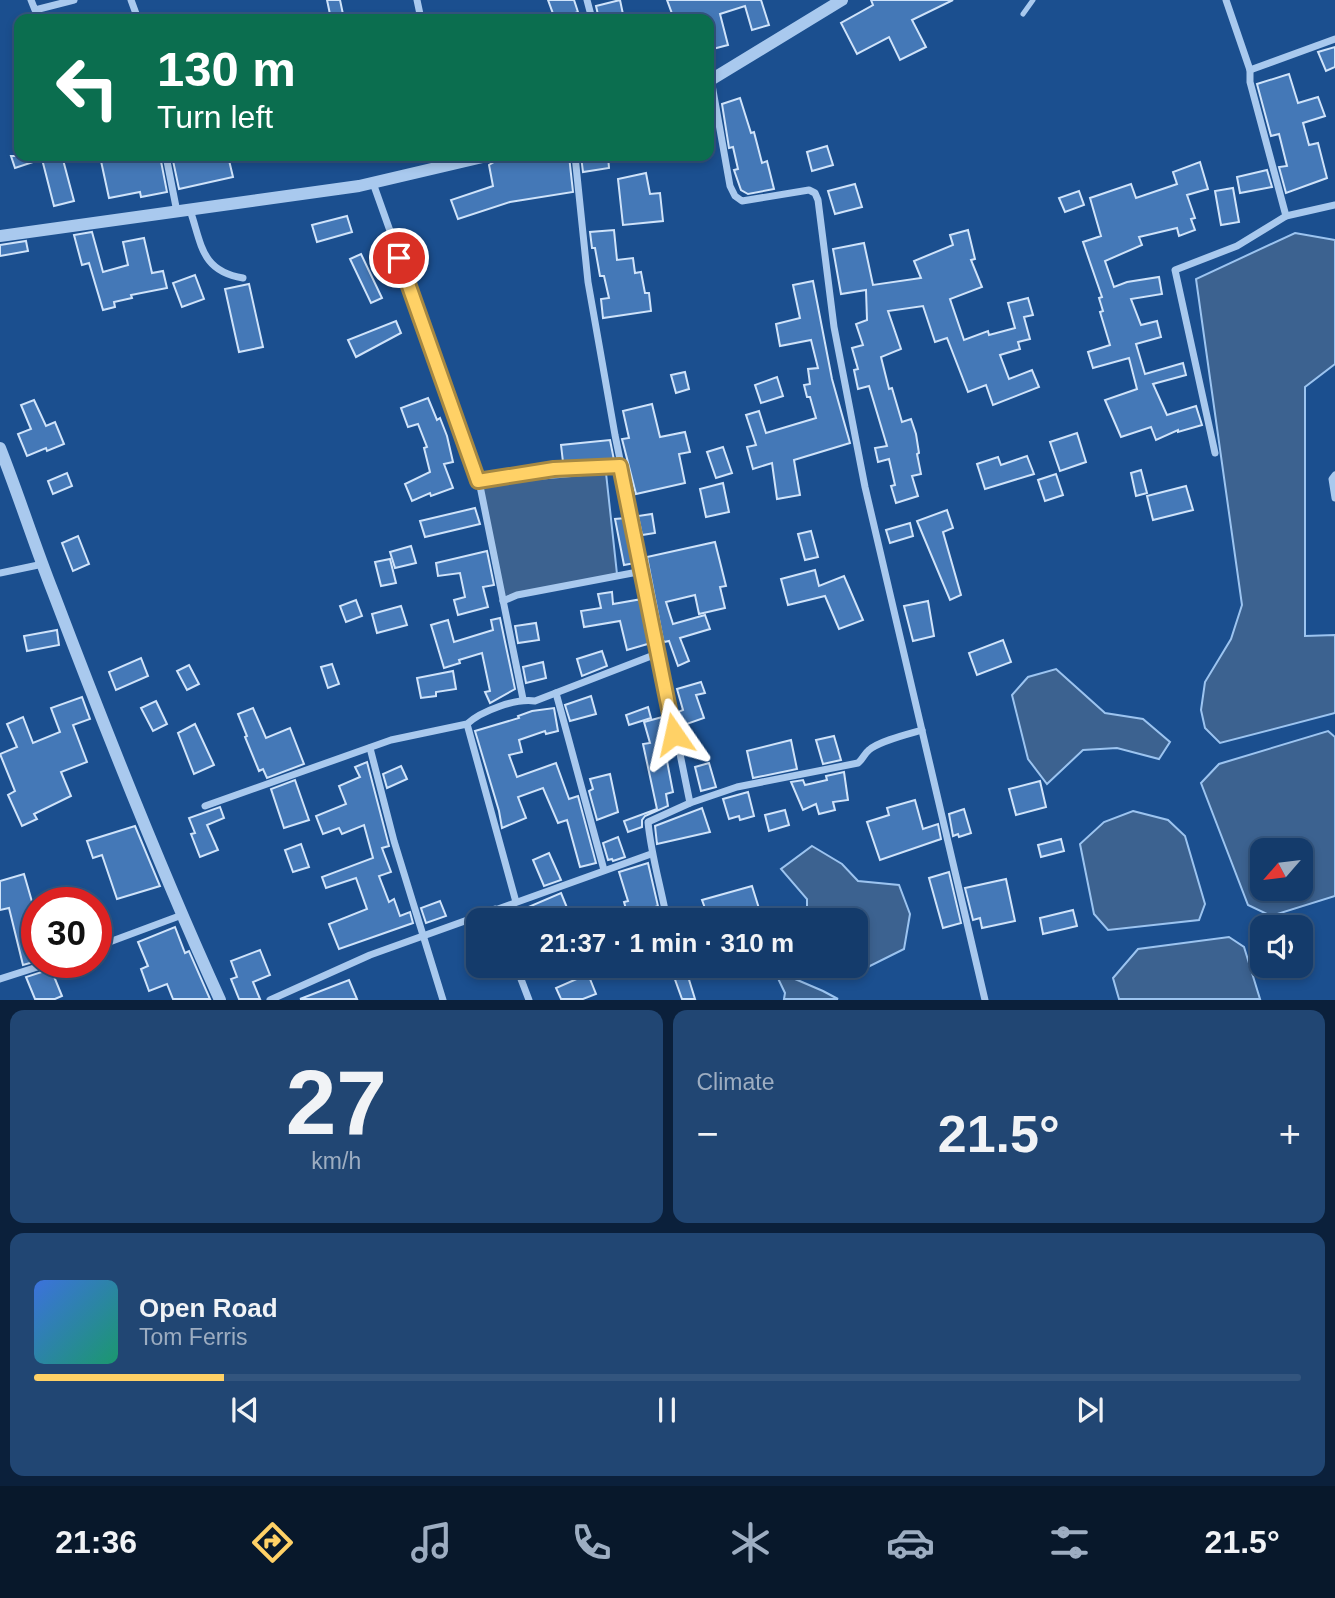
<!DOCTYPE html>
<html lang="en">
<head>
<meta charset="utf-8">
<style>
	:root { --surface:#143b6b; --page:#214673; --text:#f1f3f6; --muted:#9dadc1; --line:#33557e; --accent:#ffd166 }
	body { margin:0; font-family:Helvetica,sans-serif; background:var(--page); color:var(--text); height:100vh; display:flex; flex-direction:column; font-size:26px; white-space:nowrap }
	* { box-sizing:border-box; margin:0 }
	p { font-size:23px; color:var(--muted) }
	.icon { flex:none; width:38px; height:38px; fill:none; stroke:currentColor; stroke-width:2; stroke-linecap:round; stroke-linejoin:round }
	.map { position:relative; height:1000px; overflow:hidden }
	.panel { display:flex; flex-direction:column; gap:10px; padding:10px; background:#0b203b; flex:1 }
	.panel>* { flex:none }
	.banner { position:absolute; left:14px; top:14px; width:700px; height:147px; border-radius:14px; box-shadow:0 4px 10px #0003,0 0 0 2px var(--line); background:#0b6e4f; color:#fff; overflow:hidden }
	.needle { width:46px; rotate:242deg }
	.fabs { position:absolute; left:1250px; top:838px; display:grid; gap:14px }
	.fabs a { display:grid; place-items:center; width:63px; height:63px; border-radius:14px; background:var(--surface); box-shadow:0 4px 10px #0003,0 0 0 2px var(--line); font-size:35px }
	.speed { position:absolute; left:21px; top:887px; display:flex; gap:14px; font-size:35px; font-weight:700; text-align:center }
	.speed>* { display:grid; place-content:center; width:91px; height:91px; border-radius:50%; background:var(--surface); box-shadow:0 4px 10px #0003,0 0 0 2px var(--line); line-height:1 }
	.speed .limit { border:10px solid #d22; background:#fff; color:#111 }
	.pin { position:absolute; display:grid; place-items:center; width:60px; height:60px; color:#fff; margin:-30px; border:4px solid #fff; border-radius:50%; box-shadow:0 2px 7px #0007 }
	.me { position:absolute; width:77px; margin:-38px; rotate:349deg; stroke-linejoin:round; filter:drop-shadow(0 0 5px #0008) }
	.turn { display:flex; align-items:center; gap:24px; height:147px; padding:0 28px; font-size:32px }
	.turn .icon { width:91px; height:91px; stroke-width:2.5 }
	.turn b { display:block; font-size:49px; line-height:60px }
	.big { font-size:52px; font-weight:800; line-height:1.1 }
	.panel .widget { flex:1; display:flex; flex-direction:column; justify-content:center; gap:10px; min-width:0; padding:0 24px; border-radius:14px; background:var(--page) }
	.panel .dial { align-items:center; gap:0 }
	.dial b { font-size:91px; line-height:1 }
	.song { display:flex; align-items:center; gap:21px }
	.cover { width:84px; height:84px; border-radius:10px; background:linear-gradient(135deg,hsl(220 70% 55%),hsl(160 70% 35%)) }
	.played { height:7px; border-radius:4px; background:linear-gradient(90deg,var(--accent) 15%,var(--line) 15%) }
	.keys { display:flex; justify-content:space-around; direction:ltr }
	.heat { display:flex; justify-content:space-between; align-items:center; font-size:38px; direction:ltr }
	.panel .tiles { flex:1; display:grid; gap:10px; grid-template-columns:1fr 1fr }
	.widget:last-child { grid-column:span 2 }
	.trip { position:absolute; left:466px; top:908px; width:402px; height:70px; border-radius:14px; background:var(--surface); box-shadow:0 4px 10px #0003,0 0 0 2px var(--line); font-weight:800; line-height:70px; text-align:center }
	.dock { display:flex; height:112px; justify-content:space-around; align-items:center; background:#08182b; color:var(--muted) }
	.dock .icon { width:49px; height:49px }
	.dock .active { color:var(--accent) }
	.dock b { font-size:32px; color:var(--text) }
	.map>svg:first-child { display:block }
	.water { fill:#3c6290; stroke:#9cc4f0; stroke-width:2; fill-rule:evenodd }
	.building { fill:#4478b7; stroke:#cfe3fa; stroke-width:2 }
	.lines { fill:none; stroke-linecap:round; stroke-linejoin:round }
	.service { stroke:#a9c9ee; stroke-width:5 }
	.minor { stroke:#a9c9ee; stroke-width:7 }
	.tertiary { stroke:#a9c9ee; stroke-width:12 }
	.route-casing { stroke:#a68842; stroke-width:18 }
	.route { stroke:#ffd166; stroke-width:12 }
</style>
</head>
<body>
<div class="map">
<svg width="1335" height="1000" viewBox="0 0 1335 1000">
	<rect width="100%" height="100%" fill="#1b4f8f"/>
	<g class="water">
		<polygon points="1295,233 1335,240 1335,364 1305,387 1305,636 1335,635 1335,713 1220,743 1205,728 1201,710 1205,682 1231,639 1242,605 1196,279"/>
		<polygon points="606,473 617,574 502,598 481,489 490,483"/>
		<polygon points="1056,669 1105,713 1143,719 1170,742 1159,759 1117,748 1083,750 1047,784 1028,759 1012,695 1028,677"/>
		<path d="M1328,731L1335,737V896L1271,916L1248,905L1201,783L1219,764ZM1300,850V889H1262V850Z"/>
		<polygon points="1133,811 1168,820 1185,836 1205,904 1199,920 1108,930 1094,914 1080,844 1104,822"/>
		<polygon points="812,846 842,864 858,881 899,885 910,914 904,949 868,967 856,966 856,920 807,920 807,899 781,869"/>
		<polygon points="1229,937 1244,947 1260,999 1119,999 1113,978 1138,949"/>
		<polygon points="774,970 823,991 838,999 784,999 785,993"/>
	</g>
	<g class="building">
		<polygon points="327,0 340,0 344,19 331,19"/>
		<polygon points="548,0 574,0 578,12 572,14 574,19 555,19"/>
		<polygon points="620,0 624,19 599,19 596,6"/>
		<polygon points="667,0 761,0 769,25 752,30 745,6 720,14 728,45 709,50 709,19 674,19"/>
		<polygon points="871,0 953,0 912,20 926,47 900,60 889,37 857,54 841,23 873,5"/>
		<polygon points="1335,47 1335,67 1326,71 1318,52"/>
		<polygon points="1289,74 1298,103 1318,97 1325,116 1303,123 1309,145 1318,143 1327,178 1286,193 1279,167 1287,166 1279,134 1271,136 1257,84"/>
		<polygon points="740,98 751,133 754,132 762,163 767,161 774,189 748,194 741,190 734,170 738,169 733,147 729,148 722,104"/>
		<polygon points="827,146 833,165 812,171 807,152"/>
		<polygon points="11,156 62,156 74,201 54,206 42,159 15,168"/>
		<polygon points="126,156 160,156 167,192 141,197 140,192 109,198 101,161"/>
		<polygon points="172,156 228,156 233,177 179,189"/>
		<polygon points="504,156 569,156 573,192 510,202 458,219 451,200 493,186 489,165"/>
		<polygon points="581,156 608,156 609,168 583,172"/>
		<polygon points="1200,162 1208,189 1187,195 1195,218 1191,219 1195,230 1179,236 1177,228 1139,237 1142,245 1105,261 1114,287 1127,282 1159,277 1162,294 1131,299 1141,325 1157,321 1161,337 1136,344 1145,374 1183,363 1186,375 1153,384 1167,415 1196,406 1202,425 1178,432 1178,430 1156,440 1151,427 1121,437 1105,400 1137,389 1129,358 1093,368 1088,352 1110,345 1100,312 1103,311 1099,298 1102,297 1083,242 1101,236 1090,198 1131,184 1136,198 1177,184 1173,172"/>
		<polygon points="1267,170 1272,187 1240,193 1237,177"/>
		<polygon points="646,173 650,194 660,193 663,221 623,225 618,179"/>
		<polygon points="855,184 862,207 835,214 828,191"/>
		<polygon points="1233,188 1239,222 1221,225 1215,191"/>
		<polygon points="1079,191 1084,205 1065,212 1059,198"/>
		<polygon points="347,216 352,232 317,242 312,225"/>
		<polygon points="614,230 617,260 633,258 635,273 641,272 645,293 649,293 651,311 603,318 601,299 609,298 604,276 600,276 595,248 592,248 590,232"/>
		<polygon points="968,230 975,259 971,260 982,287 950,299 964,340 988,331 989,335 1015,328 1008,303 1028,298 1033,315 1024,317 1030,339 1018,342 1020,349 1000,355 1009,379 1032,370 1039,387 993,405 986,385 968,392 947,338 935,342 923,306 888,311 901,349 881,357 889,389 892,388 902,422 911,419 916,434 919,453 917,454 921,474 912,476 918,496 896,503 891,486 895,485 889,459 878,462 875,448 887,446 869,386 858,389 854,370 858,369 852,348 863,345 856,324 867,320 866,290 841,294 833,249 864,243 873,285 921,278 914,261 953,245 950,235"/>
		<polygon points="92,232 103,272 128,265 123,242 144,238 152,273 163,271 167,288 131,295 132,298 114,302 115,307 103,310 89,263 82,265 74,235"/>
		<polygon points="26,241 28,251 0,256 0,245"/>
		<polygon points="361,254 382,298 371,303 350,259"/>
		<polygon points="195,275 204,299 182,307 173,283"/>
		<polygon points="813,281 832,379 850,443 794,460 800,495 777,499 772,463 753,469 747,447 756,445 746,415 759,411 766,433 816,418 810,397 807,397 804,385 810,384 808,369 818,368 811,340 780,346 776,324 800,318 793,285"/>
		<polygon points="249,284 263,347 239,352 225,289"/>
		<polygon points="396,321 401,333 356,357 348,340"/>
		<polygon points="685,372 689,389 676,393 671,375"/>
		<polygon points="777,377 783,396 761,403 755,385"/>
		<polygon points="428,398 437,420 440,418 447,436 453,462 444,464 453,488 431,496 430,493 412,501 405,484 430,472 424,448 427,447 418,424 408,427 401,408"/>
		<polygon points="34,400 46,426 55,422 64,444 47,451 46,448 27,456 18,434 31,429 21,405"/>
		<polygon points="652,404 660,437 685,432 690,452 679,454 685,483 636,494 622,439 629,438 623,411"/>
		<polygon points="1077,433 1086,462 1060,471 1050,442"/>
		<polygon points="610,440 614,460 563,462 561,445"/>
		<polygon points="723,447 732,473 716,478 707,452"/>
		<polygon points="1027,456 1034,474 985,489 977,464 998,457 1001,465"/>
		<polygon points="1141,470 1147,493 1136,496 1131,473"/>
		<polygon points="67,473 72,486 53,494 48,481"/>
		<polygon points="1056,474 1063,495 1045,501 1038,480"/>
		<polygon points="723,483 729,512 706,517 700,489"/>
		<polygon points="1186,486 1193,510 1153,520 1147,496"/>
		<polygon points="475,508 480,524 425,537 420,521"/>
		<polygon points="947,510 953,528 943,532 961,595 950,600 917,521"/>
		<polygon points="652,514 655,533 642,535 638,516"/>
		<polygon points="626,518 635,563 624,565 615,519"/>
		<polygon points="910,523 913,536 890,543 886,530"/>
		<polygon points="811,531 818,557 805,560 798,534"/>
		<polygon points="78,536 89,564 73,571 62,543"/>
		<polygon points="715,542 726,586 720,587 725,608 699,614 695,595 666,602 673,624 705,615 710,629 680,638 689,661 678,666 669,641 664,642 663,640 647,557"/>
		<polygon points="411,546 416,563 395,568 390,552"/>
		<polygon points="487,551 494,585 483,587 488,607 458,615 454,600 465,597 460,573 438,576 436,563"/>
		<polygon points="390,559 396,583 381,586 375,562"/>
		<polygon points="815,570 819,586 844,576 863,620 839,629 825,596 788,605 781,579"/>
		<polygon points="612,592 613,604 642,599 651,643 627,650 620,621 584,627 581,611 601,608 598,594"/>
		<polygon points="356,600 362,616 346,622 340,606"/>
		<polygon points="928,601 934,636 913,641 904,606"/>
		<polygon points="401,606 407,625 377,633 372,614"/>
		<polygon points="500,618 515,689 490,703 485,692 490,691 482,653 459,660 460,663 444,668 431,625 448,620 454,642 493,630 491,620"/>
		<polygon points="536,623 539,640 518,643 515,626"/>
		<polygon points="57,630 59,645 27,651 24,636"/>
		<polygon points="1003,640 1011,662 977,675 969,653"/>
		<polygon points="602,651 607,666 582,676 577,659"/>
		<polygon points="141,658 148,676 116,690 109,672"/>
		<polygon points="543,662 546,678 526,683 523,667"/>
		<polygon points="332,664 339,684 328,688 321,667"/>
		<polygon points="189,665 199,684 187,690 177,671"/>
		<polygon points="453,671 456,689 436,692 436,696 421,698 417,678"/>
		<polygon points="701,682 705,693 696,695 704,718 681,726 678,712 683,710 677,689"/>
		<polygon points="591,696 596,714 570,721 565,705"/>
		<polygon points="82,697 90,719 73,725 87,762 61,772 71,796 34,814 37,819 22,826 8,795 15,791 0,754 17,747 7,724 23,717 33,743 60,732 51,708"/>
		<polygon points="156,701 167,724 153,731 141,708"/>
		<polygon points="648,707 651,718 629,725 626,715"/>
		<polygon points="253,708 266,738 290,728 304,764 267,778 263,769 259,771 245,737 247,736 238,714"/>
		<polygon points="554,708 558,731 546,734 545,731 519,740 522,752 509,755 517,777 556,763 569,799 578,796 596,863 580,867 567,820 558,823 543,788 518,797 526,818 502,828 499,811 475,731 519,718 518,716 532,711"/>
		<polygon points="666,716 674,754 666,756 673,792 666,794 668,806 645,816 642,820 642,827 628,832 624,821 657,809 643,744 650,743 644,722"/>
		<polygon points="195,724 214,765 194,774 178,733"/>
		<polygon points="834,736 841,760 823,764 816,740"/>
		<polygon points="791,740 797,769 753,778 747,751"/>
		<polygon points="367,762 389,846 382,848 391,872 379,876 389,902 394,899 400,916 410,912 413,923 339,949 329,924 367,909 356,878 326,888 322,877 373,858 364,825 342,834 339,828 323,834 316,816 346,804 339,786 360,777 355,767"/>
		<polygon points="709,763 716,787 701,791 695,767"/>
		<polygon points="401,766 407,779 387,788 383,774"/>
		<polygon points="844,772 848,800 833,802 835,810 819,814 816,804 803,810 791,782 803,780 805,785 827,780 826,776"/>
		<polygon points="610,774 618,812 597,820 589,791 593,789 590,779"/>
		<polygon points="295,780 309,820 284,828 271,789"/>
		<polygon points="1040,781 1046,807 1016,815 1009,789"/>
		<polygon points="748,792 754,816 740,820 739,816 729,819 723,799"/>
		<polygon points="915,800 923,829 938,824 941,839 880,860 867,822 889,815 887,808"/>
		<polygon points="220,807 224,818 207,825 218,850 200,857 191,834 195,833 189,818"/>
		<polygon points="702,808 710,832 657,844 655,826"/>
		<polygon points="964,809 971,833 959,837 958,834 953,836 949,814"/>
		<polygon points="785,810 789,825 769,831 765,815"/>
		<polygon points="135,826 160,886 117,899 102,855 93,858 87,841"/>
		<polygon points="618,837 625,857 613,861 612,859 608,860 603,843"/>
		<polygon points="1061,839 1064,851 1041,857 1038,845"/>
		<polygon points="301,844 309,867 293,872 285,850"/>
		<polygon points="549,853 561,880 544,886 533,860"/>
		<polygon points="648,863 658,906 628,916 624,902 628,901 619,872"/>
		<polygon points="949,872 961,923 943,928 929,878"/>
		<polygon points="24,874 35,912 33,912 37,927 37,961 23,965 9,908 0,910 0,881"/>
		<polygon points="1006,879 1015,921 982,928 980,918 973,920 965,888"/>
		<polygon points="752,886 762,918 755,920 686,920 686,917 706,911 702,900"/>
		<polygon points="561,893 572,920 530,920 526,908"/>
		<polygon points="440,901 446,916 426,923 421,908"/>
		<polygon points="1073,910 1077,926 1043,934 1040,918"/>
		<polygon points="175,927 185,953 189,951 210,999 173,999 167,984 149,991 141,969 148,966 138,942"/>
		<polygon points="260,950 270,975 253,982 260,999 239,999 231,979 237,977 231,961"/>
		<polygon points="51,969 62,996 55,999 35,999 26,977"/>
		<polygon points="686,970 695,999 682,999 673,974"/>
		<polygon points="588,974 596,994 583,999 561,999 556,988"/>
		<polygon points="349,980 357,999 300,999"/>
	</g>
	<g class="lines">
		<polyline class="service" points="1023,14 1033,0"/>
		<g class="minor">
			<polyline points="31,0 35,10 74,0"/>
			<polyline points="131,0 138,19"/>
			<polyline points="417,0 421,19"/>
			<polyline points="587,0 592,19"/>
			<polyline points="1226,0 1250,70 1250,82 1286,216"/>
			<polyline points="1250,70 1335,39"/>
			<polyline points="711,79 730,186 735,196 742,201 809,190 815,193 818,200 834,327 865,487 985,1000"/>
			<polyline points="166,156 177,212"/>
			<path d="M575,156L588,282L615,435L690,803L737,787L858,763C863,759 864,754 869,750C879,741 908,734 922,730"/>
			<polyline points="373,183 479,481 523,699"/>
			<path d="M190,210C202,245 201,271 243,278"/>
			<polyline points="1215,453 1175,270 1237,246 1286,216 1335,205"/>
			<polyline points="1335,475 1332,479 1335,498"/>
			<polyline points="479,481 554,469 620,466"/>
			<polyline points="0,573 43,564"/>
			<polyline points="503,601 517,595 643,571"/>
			<polyline points="556,693 604,870"/>
			<polyline points="467,724 516,902"/>
			<polyline points="370,748 394,841 443,1000"/>
			<path d="M205,806L391,740L467,724C481,711 516,698 535,701L659,653"/>
			<polyline points="495,909 499,920"/>
			<path d="M667,920C661,887 651,855 648,822L690,803"/>
			<polyline points="96,947 182,915"/>
			<polyline points="516,966 529,1000"/>
			<polyline points="0,979 53,962"/>
			<polyline points="270,1000 370,955 651,854"/>
		</g>
		<g class="tertiary">
			<polyline points="709,81 842,0"/>
			<polyline points="0,236 359,186 487,156"/>
			<path d="M0,448C19,496 34,544 53,592C105,729 159,866 220,1000"/>
		</g>
	</g>
	<g class="lines">
		<defs>
			<polyline id="route" points="399,258 478,481 554,469 620,466 674,734"/>
		</defs>
		<use href="#route" class="route-casing"/>
		<use href="#route" class="route"/>
	</g>
</svg>
<div class="fabs">
<a><svg class="needle" viewBox="-14 -14 28 28"><path d="M0-13l5 13h-10z" fill="#e53935"/><path d="M0 13l5-13h-10z" fill="#9dadc1"/></svg></a>
<a><svg class="icon" aria-label="sound" viewBox="0 0 24 24"><path d="M4 9h4l5-4v14l-5-4H4zM17 9q2 3 0 6"/></svg></a>
</div>
<div class="speed"><div class="limit">30</div></div>
<div class="pin" style="left:399px;top:258px;background:#d93025"><svg class="icon" aria-label="arrive" viewBox="0 0 24 24"><path d="M6 21V4h12l-3 4 3 4H6"/></svg></div>
<svg class="me" style="left:674px;top:734px" viewBox="-20 -20 40 40"><path d="M0-17L14 15 0 8-14 15z" fill="#ffd166" stroke="#fff" stroke-width="4"/></svg>
<div class="trip">21:37 · 1 min · 310 m</div>
<div class="banner">
<div class="turn"><svg class="icon" aria-label="left" viewBox="0 0 24 24"><path d="M17 20v-9H6M10 6l-5 5 5 5"/></svg><div><b>130 m</b>Turn left</div></div>
</div>
</div>
<section class="panel">
<div class="tiles">
<div class="widget dial"><b>27</b><p>km/h</p></div>
<div class="widget"><p>Climate</p>
<div class="heat"><a>−</a><b class="big">21.5°</b><a>+</a></div>
</div>
<div class="widget">
<div class="song"><i class="cover"></i><div><b>Open Road</b><p>Tom Ferris</p></div></div>
<div class="played"></div>
<div class="keys"><svg class="icon" aria-label="previous" viewBox="0 0 24 24"><path d="M18 5L8 12l10 7zM5 5v14"/></svg><svg class="icon" aria-label="pause" viewBox="0 0 24 24"><path d="M8 5v14M16 5v14"/></svg><svg class="icon" aria-label="next" viewBox="0 0 24 24"><path d="M6 5l10 7-10 7zM19 5v14"/></svg></div>
</div>
</div>
</section>
<nav class="dock">
<b>21:36</b>
<svg class="icon active" aria-label="directions" viewBox="0 0 24 24"><path d="M12 3l9 9-9 9-9-9zM9 14v-3h6M13 9l2 2-2 2"/></svg>
<svg class="icon" aria-label="music" viewBox="0 0 24 24"><path d="M9 18V5l10-2v13"/><circle cx="6" cy="18" r="3"/><circle cx="16" cy="16" r="3"/></svg>
<svg class="icon" aria-label="phone" viewBox="0 0 24 24"><path d="M5 4h4l2 5-3 2q2 4 5 5l2-3 5 2v4C11 20 4 13 5 4z"/></svg>
<svg class="icon" aria-label="climate" viewBox="0 0 24 24"><path d="M12 3v18M4 7l16 10M4 17L20 7"/></svg>
<svg class="icon" aria-label="car" viewBox="0 0 24 24"><path d="M5 17H2v-5l4-1 3-4h7l3 4 3 1v5h-3M9 17h6M6 11h13"/><circle cx="7" cy="17" r="2"/><circle cx="17" cy="17" r="2"/></svg>
<svg class="icon" aria-label="filters" viewBox="0 0 24 24"><path d="M4 7h16M4 17h16"/><circle cx="9" cy="7" r="2"/><circle cx="15" cy="17" r="2"/></svg>
<b>21.5°</b>
</nav>
</body>
</html>
